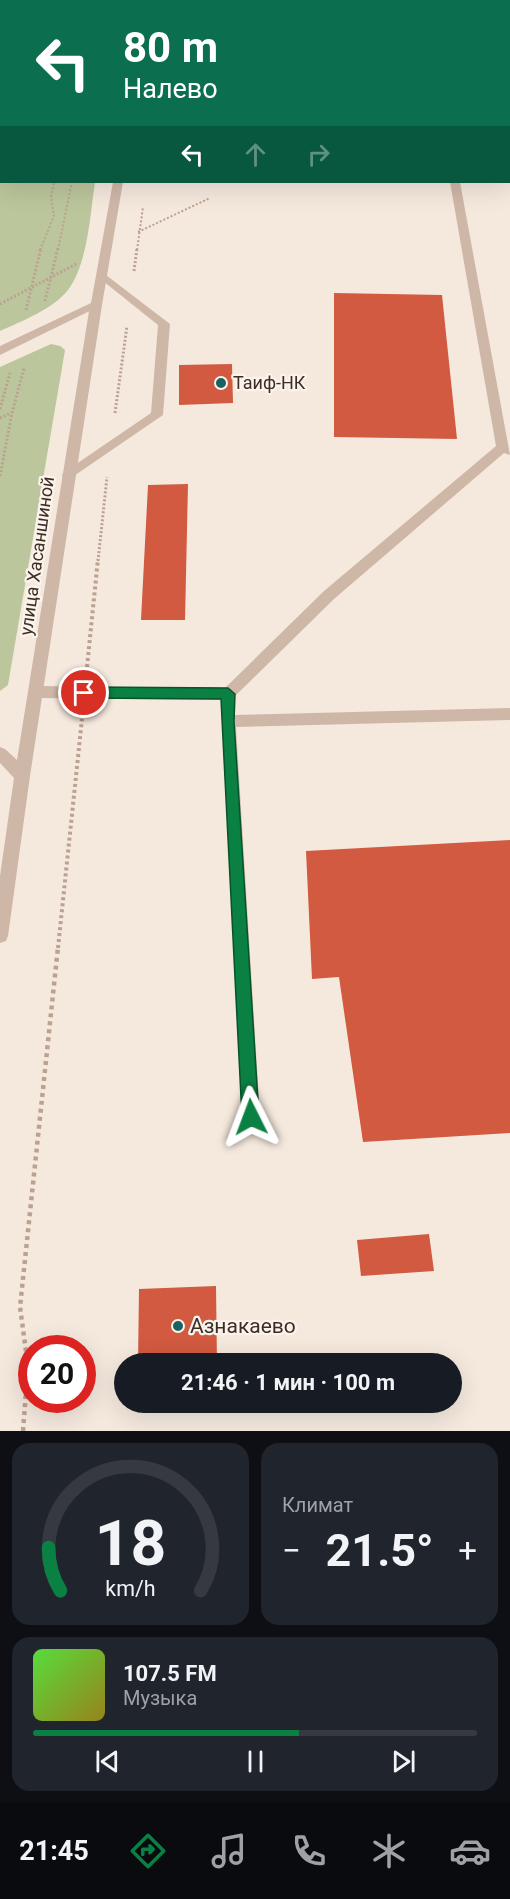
<!DOCTYPE html>
<html lang="ru">
<head>
<meta charset="utf-8">
<style>
	:root { --surface:#171b24; --page:#20242c; --text:#f1f3f6; --muted:#9ea1a6; --line:#363941; --accent:#0b8043 }
	body { margin:0; font-family:Roboto,sans-serif; background:var(--page); color:var(--text); height:100vh; display:flex; flex-direction:column; font-size:22px; white-space:nowrap }
	* { box-sizing:border-box; margin:0 }
	p { font-size:20px; color:var(--muted) }
	.icon { flex:none; width:33px; height:33px; fill:none; stroke:currentColor; stroke-width:2; stroke-linecap:round; stroke-linejoin:round }
	.map { position:relative; height:1431px; overflow:hidden }
	.details { display:flex; flex-direction:column; gap:12px; padding:12px; background:#0d0f14; flex:1 }
	.details>* { flex:none }
	.guide { position:absolute; left:0px; top:0px; width:510px; height:183px; box-shadow:0 6px 24px #0002; background:#0b6e4f; color:#fff; overflow:hidden }
	.speed { position:absolute; left:18px; top:1335px; display:flex; gap:12px; font-size:30px; font-weight:700; text-align:center }
	.speed>* { display:grid; place-content:center; width:78px; height:78px; border-radius:50%; background:var(--surface); box-shadow:0 6px 24px #0002; line-height:1 }
	.speed .limit { border:9px solid #d22; background:#fff; color:#111 }
	.pin { position:absolute; display:grid; place-items:center; width:51px; height:51px; color:#fff; margin:-26px; border:3px solid #fff; border-radius:50%; box-shadow:0 2px 6px #0007 }
	.me { position:absolute; width:66px; margin:-33px; rotate:357deg; stroke-linejoin:round; filter:drop-shadow(0 0 4px #0008) }
	.turn { display:flex; align-items:center; gap:21px; height:126px; padding:0 24px; font-size:27px }
	.turn .icon { width:78px; height:78px; stroke-width:2.5 }
	.turn b { display:block; font-size:42px; line-height:51px }
	.lanes { display:flex; align-items:center; height:57px; padding:0 24px; background:#0003; justify-content:center; gap:30px; direction:ltr }
	.lanes .off { opacity:.35 }
	.big { font-size:45px; font-weight:700; line-height:1.1 }
	.details .card { flex:1; display:flex; flex-direction:column; justify-content:center; gap:9px; min-width:0; padding:0 21px; border-radius:18px; background:var(--page) }
	.details .dial { align-items:center; gap:0 }
	.dial svg { height:156px; overflow:visible; fill:none; stroke:var(--line); stroke-width:7; stroke-linecap:round; text-anchor:middle }
	.dial text { fill:var(--text); stroke:none }
	.song { display:flex; align-items:center; gap:18px }
	.cover { width:72px; height:72px; border-radius:9px; background:linear-gradient(135deg,hsl(110 70% 55%),hsl(50 70% 35%)) }
	.played { height:6px; border-radius:3px; background:linear-gradient(90deg,var(--accent) 60%,var(--line) 60%) }
	.keys { display:flex; justify-content:space-around; direction:ltr }
	.heat { display:flex; justify-content:space-between; align-items:center; font-size:33px; direction:ltr }
	.details .tiles { flex:1; display:grid; gap:12px; grid-template-columns:1fr 1fr }
	.card:last-child { grid-column:span 2 }
	.trip { position:absolute; left:114px; top:1353px; width:348px; height:60px; border-radius:30px; background:var(--surface); box-shadow:0 6px 24px #0002; font-weight:700; line-height:60px; text-align:center }
	.tab-bar { display:flex; height:96px; justify-content:space-around; align-items:center; background:#090b0e; color:var(--muted) }
	.tab-bar .icon { width:42px; height:42px }
	.tab-bar .on { color:var(--accent) }
	.tab-bar b { font-size:27px; color:var(--text) }
	.map>svg:first-child { display:block }
	.green { fill:#bbc69c }
	.building { fill:#d15a40 }
	.lines { fill:none; stroke-linecap:round; stroke-linejoin:round }
	.path-far3 { stroke:#bba192; stroke-width:2; stroke-dasharray:2 2; stroke-linecap:butt }
	.path-far2 { stroke:#bba192; stroke-width:3; stroke-dasharray:2 2; stroke-linecap:butt }
	.path-far1 { stroke:#bba192; stroke-width:4; stroke-dasharray:3 3; stroke-linecap:butt }
	.path { stroke:#bba192; stroke-width:4.5; stroke-dasharray:4 4; stroke-linecap:butt }
	.service { fill:#cfb7a8; fill-rule:evenodd }
	.minor { fill:#cfb7a8; fill-rule:evenodd }
	.tertiary { fill:#cfb7a8; fill-rule:evenodd }
	.route { fill:#0b8043; stroke:#07532c; stroke-width:1.5 }
	.poi-dot { fill:#1a6161; stroke:#fcf3eb; stroke-width:2 }
	.labels { text-anchor:middle; stroke-width:4.5; stroke-linejoin:round; paint-order:stroke }
	.poi-label { font-size:18px; fill:#3b2e29; stroke:#fcf3eb; text-anchor:start }
	.street-label { font-size:18px; fill:#3b2e29; stroke:#fcf3eb }
	.near-poi-label { font-size:21px; fill:#3b2e29; stroke:#fcf3eb; text-anchor:start }
</style>
</head>
<body>
<div class="map">
<svg width="510" height="1431" viewBox="0 0 510 1431">
	<rect width="100%" height="100%" fill="#f5e9de"/>
	<g class="green">
		<path d="M0,0H126L2,2V182H95C90,215 88,263 68,290C53,309 22,321 0,331Z"/>
		<polygon points="51,344 60,346 65,350 8,685 0,691 0,367"/>
	</g>
	<g class="building">
		<polygon points="334,293 442,295 457,439 334,437"/>
		<polygon points="232,364 233,403 179,405 179,365"/>
		<polygon points="188,484 185,620 141,620 148,485"/>
		<polygon points="510,840 510,1133 363,1142 339,977 312,979 306,851"/>
		<polygon points="429,1234 434,1271 361,1276 357,1240"/>
		<polygon points="216,1286 217,1364 138,1364 139,1289"/>
	</g>
	<g class="lines">
		<g class="path-far3">
			<polyline points="138,232 210,198"/>
			<polyline points="40,250 54,216 51,197 54,182"/>
			<polyline points="58,250 72,182"/>
			<polyline points="137,250 143,207"/>
		</g>
		<g class="path-far2">
			<polyline points="134,271 137,248"/>
			<polyline points="45,301 58,248"/>
			<polyline points="0,304 78,263"/>
			<polyline points="26,310 41,248"/>
			<polyline points="0,409 10,373"/>
			<polyline points="115,413 127,326"/>
			<polyline points="0,418 11,413"/>
			<polyline points="0,476 12,413 24,368"/>
			<polyline points="98,561 107,477"/>
		</g>
		<g class="path-far1">
			<polyline points="87,667 98,559"/>
			<polyline points="58,948 82,719"/>
		</g>
		<polyline class="path" points="23,1431 28,1366 20,1307 58,947"/>
		<g class="service">
			<rect x="404" y="0" width="8" height="2"/>
			<rect x="463" y="0" width="8" height="2"/>
			<rect x="508" y="157" width="2" height="6"/>
			<polygon points="450,182 460,182 510,455 504,453 334,599 235,696 235,715 510,708 510,720 236,727 260,1117 258,1123 251,1126 244,1123 242,1117 221,700 37,698 32,696 30,692 32,688 37,686 225,688 324,591 496,446"/>
			<polygon points="102,272 170,324 163,415 68,480 63,479 62,476 63,473 151,413 158,325 98,277 98,273"/>
		</g>
		<polygon class="minor" points="96,302 102,305 30,776 8,936 6,941 0,943 0,876 14,778 0,763 0,747 5,749 17,760 90,305"/>
		<g class="tertiary">
			<polygon points="141,0 149,0 140,2"/>
			<polygon points="113,182 123,182 102,305 0,355 0,346 91,303"/>
		</g>
	</g>
	<polygon class="route" points="84,687 228,688 235,694 234,721 259,1117 257,1123 251,1125 245,1123 242,1117 221,699 84,698 78,693"/>
	<g class="poi-dot">
		<circle cx="221" cy="383" r="6"/>
		<circle cx="178" cy="1326" r="6"/>
	</g>
	<g class="labels">
		<g class="poi-label">
			<text x="233" y="389">Таиф-НК</text>
		</g>
		<g class="street-label">
			<text transform="translate(37 556) rotate(-82)" y="6">улица Хасаншиной</text>
		</g>
		<g class="near-poi-label">
			<text x="190" y="1333">Азнакаево</text>
		</g>
	</g>
</svg>
<div class="speed"><div class="limit">20</div></div>
<div class="pin" style="left:84px;top:693px;background:#d93025"><svg class="icon" aria-label="arrive" viewBox="0 0 24 24"><path d="M6 21V4h12l-3 4 3 4H6"/></svg></div>
<svg class="me" style="left:251px;top:1117px" viewBox="-20 -20 40 40"><path d="M0-17L14 15 0 8-14 15z" fill="#0b8043" stroke="#fff" stroke-width="4"/></svg>
<div class="trip">21:46 · 1 мин · 100 m</div>
<div class="guide">
<div class="turn"><svg class="icon" aria-label="left" viewBox="0 0 24 24"><path d="M17 20v-9H6M10 6l-5 5 5 5"/></svg><div><b>80 m</b>Налево</div></div>
<div class="lanes"><svg class="icon" aria-label="left" viewBox="0 0 24 24"><path d="M17 20v-9H6M10 6l-5 5 5 5"/></svg><svg class="icon off" aria-label="ahead" viewBox="0 0 24 24"><path d="M12 20V5M6 11l6-6 6 6"/></svg><svg class="icon off" aria-label="right" viewBox="0 0 24 24"><path d="M7 20v-9h11M14 6l5 5-5 5"/></svg></div>
</div>
</div>
<section class="details">
<div class="tiles">
<div class="card dial"><svg viewBox="0 0 100 80">
<path d="M14 69A42 42 0 1 1 86 69"/>
<path d="M14 69A42 42 0 0 1 8 47" stroke="#0b8043"/>
<text x="50" y="56" font-size="32" font-weight="700">18</text>
<text x="50" y="72" font-size="11">km/h</text>
</svg></div>
<div class="card"><p>Климат</p>
<div class="heat"><a>−</a><b class="big">21.5°</b><a>+</a></div>
</div>
<div class="card">
<div class="song"><i class="cover"></i><div><b>107.5 FM</b><p>Музыка</p></div></div>
<div class="played"></div>
<div class="keys"><svg class="icon" aria-label="previous" viewBox="0 0 24 24"><path d="M18 5L8 12l10 7zM5 5v14"/></svg><svg class="icon" aria-label="pause" viewBox="0 0 24 24"><path d="M8 5v14M16 5v14"/></svg><svg class="icon" aria-label="next" viewBox="0 0 24 24"><path d="M6 5l10 7-10 7zM19 5v14"/></svg></div>
</div>
</div>
</section>
<nav class="tab-bar">
<b>21:45</b>
<svg class="icon on" aria-label="directions" viewBox="0 0 24 24"><path d="M12 3l9 9-9 9-9-9zM9 14v-3h6M13 9l2 2-2 2"/></svg>
<svg class="icon" aria-label="music" viewBox="0 0 24 24"><path d="M9 18V5l10-2v13"/><circle cx="6" cy="18" r="3"/><circle cx="16" cy="16" r="3"/></svg>
<svg class="icon" aria-label="phone" viewBox="0 0 24 24"><path d="M5 4h4l2 5-3 2q2 4 5 5l2-3 5 2v4C11 20 4 13 5 4z"/></svg>
<svg class="icon" aria-label="climate" viewBox="0 0 24 24"><path d="M12 3v18M4 7l16 10M4 17L20 7"/></svg>
<svg class="icon" aria-label="car" viewBox="0 0 24 24"><path d="M5 17H2v-5l4-1 3-4h7l3 4 3 1v5h-3M9 17h6M6 11h13"/><circle cx="7" cy="17" r="2"/><circle cx="17" cy="17" r="2"/></svg>
</nav>
</body>
</html>
